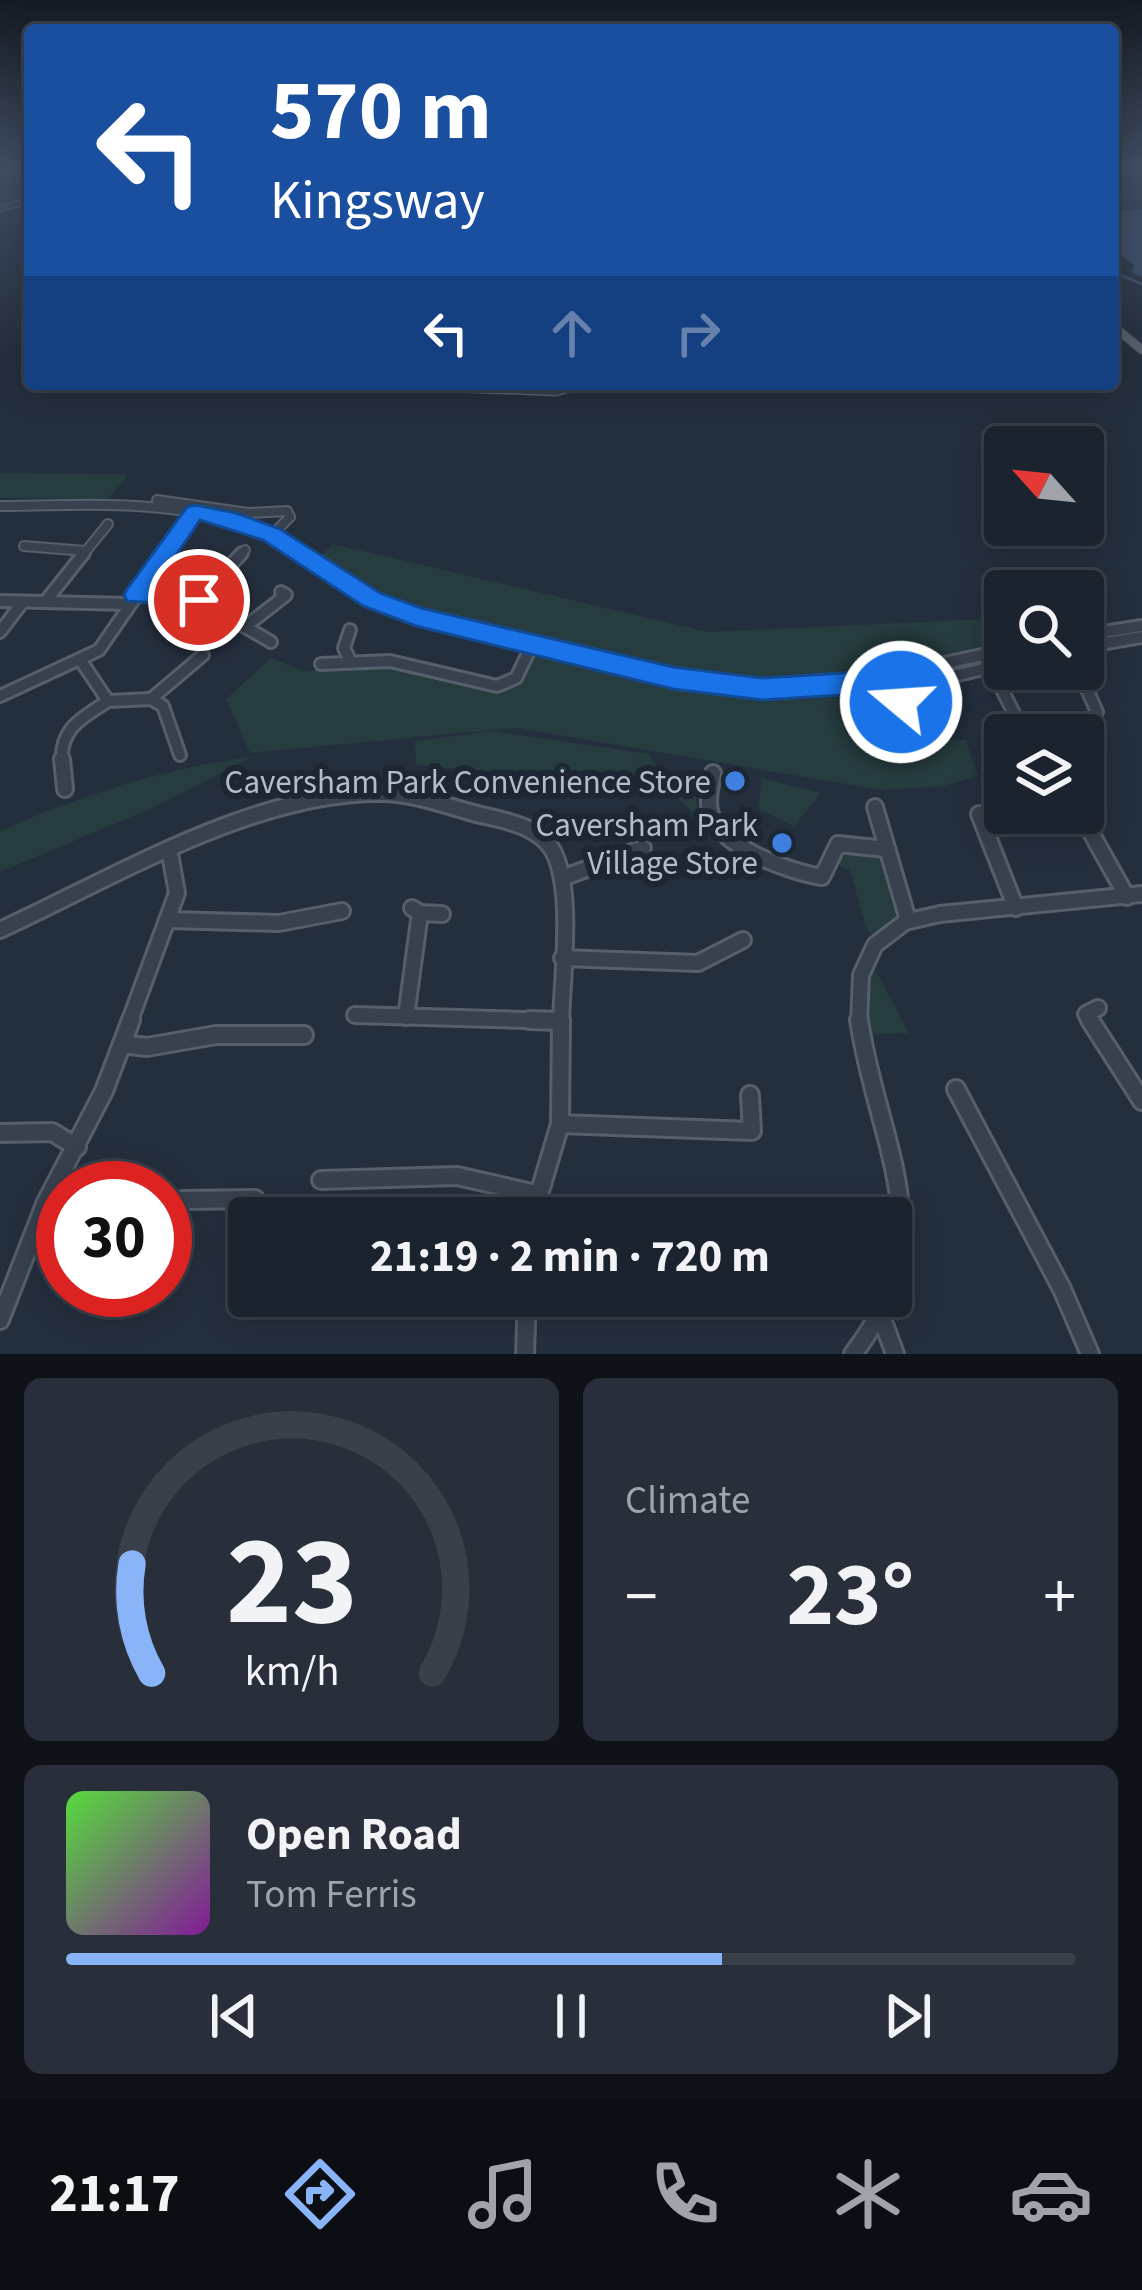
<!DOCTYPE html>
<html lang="en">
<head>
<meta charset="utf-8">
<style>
	:root { --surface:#1b232e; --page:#282f3a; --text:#f1f3f6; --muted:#a0a4aa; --line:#39404a; --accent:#8ab4f8 }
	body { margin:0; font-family:"Source Sans 3",sans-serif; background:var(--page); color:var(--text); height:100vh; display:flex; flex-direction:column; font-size:45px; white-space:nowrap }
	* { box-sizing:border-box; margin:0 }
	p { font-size:39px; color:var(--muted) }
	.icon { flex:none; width:66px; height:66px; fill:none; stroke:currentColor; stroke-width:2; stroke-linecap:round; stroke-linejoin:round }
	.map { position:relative; height:1354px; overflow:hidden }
	.side { display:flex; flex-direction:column; gap:24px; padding:24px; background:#0f1319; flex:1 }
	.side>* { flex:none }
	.hud { position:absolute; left:24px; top:24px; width:1095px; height:366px; border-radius:12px; box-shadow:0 6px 30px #0003,0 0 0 3px var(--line); background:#1a4fa0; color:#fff; overflow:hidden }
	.needle { width:78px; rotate:297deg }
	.controls { position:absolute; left:984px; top:426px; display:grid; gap:24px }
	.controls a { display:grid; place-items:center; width:120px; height:120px; border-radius:12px; background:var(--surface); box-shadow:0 6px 30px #0003,0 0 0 3px var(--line); font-size:60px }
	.speed { position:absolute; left:36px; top:1161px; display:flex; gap:24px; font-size:60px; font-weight:700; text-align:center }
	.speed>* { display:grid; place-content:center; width:156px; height:156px; border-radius:50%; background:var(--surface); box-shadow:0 6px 30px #0003,0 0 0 3px var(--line); line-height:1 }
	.speed .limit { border:18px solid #d22; background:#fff; color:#111 }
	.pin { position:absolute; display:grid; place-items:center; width:102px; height:102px; color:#fff; margin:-51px; border:6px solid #fff; border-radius:50%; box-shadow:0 3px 12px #0007 }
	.me { position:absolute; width:132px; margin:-66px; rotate:288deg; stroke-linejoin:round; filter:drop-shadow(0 0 9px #0008) }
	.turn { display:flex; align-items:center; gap:42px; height:252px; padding:0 48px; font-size:54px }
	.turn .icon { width:156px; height:156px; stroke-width:2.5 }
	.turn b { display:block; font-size:84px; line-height:102px }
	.lanes { display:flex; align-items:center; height:114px; padding:0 48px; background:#0003; justify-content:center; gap:60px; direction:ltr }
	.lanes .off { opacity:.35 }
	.big { font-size:90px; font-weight:700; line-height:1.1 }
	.side .card { flex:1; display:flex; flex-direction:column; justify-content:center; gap:18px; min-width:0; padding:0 42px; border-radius:18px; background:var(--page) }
	.side .dial { align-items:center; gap:0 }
	.dial svg { height:312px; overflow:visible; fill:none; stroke:var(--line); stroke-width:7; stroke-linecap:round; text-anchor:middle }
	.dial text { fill:var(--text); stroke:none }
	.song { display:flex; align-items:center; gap:36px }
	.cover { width:144px; height:144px; border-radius:18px; background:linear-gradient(135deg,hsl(110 70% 55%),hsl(290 70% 35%)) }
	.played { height:12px; border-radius:6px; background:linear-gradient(90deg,var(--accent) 65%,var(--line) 65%) }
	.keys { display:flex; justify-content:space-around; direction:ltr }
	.heat { display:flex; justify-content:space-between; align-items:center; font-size:66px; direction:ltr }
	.side .tiles { flex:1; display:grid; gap:24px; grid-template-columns:1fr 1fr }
	.card:last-child { grid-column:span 2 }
	.trip { position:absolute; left:228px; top:1197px; width:684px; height:120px; border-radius:12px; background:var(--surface); box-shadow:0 6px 30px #0003,0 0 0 3px var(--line); font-weight:700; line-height:120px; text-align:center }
	.tab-bar { display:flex; height:192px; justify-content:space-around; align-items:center; background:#0b0e12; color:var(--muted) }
	.tab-bar .icon { width:84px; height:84px }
	.tab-bar .selected { color:var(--accent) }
	.tab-bar b { font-size:54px; color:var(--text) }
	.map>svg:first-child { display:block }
	.green { fill:#263c3f }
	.water { fill:#394c67 }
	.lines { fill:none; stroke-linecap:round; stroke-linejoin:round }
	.stream { stroke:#394c67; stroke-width:3 }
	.minor-far5-casing { stroke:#565f6c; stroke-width:8 }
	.minor-far4-casing { stroke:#565f6c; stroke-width:9 }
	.minor-far3-casing { stroke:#565f6c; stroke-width:12 }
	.minor-far2-casing { stroke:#565f6c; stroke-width:16 }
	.minor-far1-casing { stroke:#565f6c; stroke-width:20 }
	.minor-casing { stroke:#565f6c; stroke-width:22 }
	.major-casing { stroke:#414a57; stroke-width:10 }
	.minor-far5 { stroke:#38414e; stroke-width:4.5 }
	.minor-far4 { stroke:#38414e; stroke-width:6 }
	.minor-far3 { stroke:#38414e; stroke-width:8 }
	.minor-far2 { stroke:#38414e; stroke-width:10 }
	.minor-far1 { stroke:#38414e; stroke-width:14 }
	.minor { stroke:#38414e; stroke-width:16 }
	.major { stroke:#56606e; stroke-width:8 }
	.route { fill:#1a73e8; stroke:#114b97; stroke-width:3 }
	.shop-dot { fill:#3f7fe0; stroke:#1d2633; stroke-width:4.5 }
	.labels { text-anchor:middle; stroke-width:12; stroke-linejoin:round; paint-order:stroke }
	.poi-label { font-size:33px; fill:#b4bcc9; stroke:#1d2633; text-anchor:end }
</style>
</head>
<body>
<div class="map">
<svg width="1142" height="1354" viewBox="0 0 1142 1354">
	<rect width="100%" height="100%" fill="#242f3e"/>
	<g class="green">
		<polygon points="0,473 125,474 126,478 108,499 0,498"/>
		<path d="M333,544L708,632L1005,618V644C933,662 856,687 781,684C714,682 648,666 583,652C491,631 396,614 319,558Z"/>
		<polygon points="547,653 685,687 800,700 876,688 884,710 894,716 916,710 932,738 966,740 978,776 943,786 882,790 516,728 250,753 226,699 271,658 304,671 396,661 497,690 513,685 536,654"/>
		<polygon points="492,731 649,754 661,773 675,775 672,783 696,788 697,818 654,770 636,777 622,796 504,773 416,765 415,741"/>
		<path d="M252,757L157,806L0,872V831C83,795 162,768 252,757Z"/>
		<polygon points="761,778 821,793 794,826 759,809"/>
		<polygon points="839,851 878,852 889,857 908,920 879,943 866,928 850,870 833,863"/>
		<polygon points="869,958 909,1033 860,1035"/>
	</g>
	<polygon class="water" points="1142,209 1142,277 1132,272 1134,265 1113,250 1113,211"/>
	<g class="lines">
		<polyline class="stream" points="1113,272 1142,284"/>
		<defs>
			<polyline id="minor-far5" points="0,208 30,201"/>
			<polyline id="minor-far4" points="381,385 556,392 586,384"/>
			<g id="minor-far3">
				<polyline points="157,500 248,513 287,511 290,517 272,535"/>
				<path d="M0,506C106,505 216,495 308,556"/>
				<polyline points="24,546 85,551"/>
				<polyline points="82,556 108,524"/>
				<polyline points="164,556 195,512"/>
				<polyline points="239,556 245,550"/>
			</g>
			<g id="minor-far2">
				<polyline points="304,553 363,593 418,617 722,686 779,690 833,687 1005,650"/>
				<polyline points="136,595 199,600 271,642"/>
				<polyline points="199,600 242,553"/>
				<polyline points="0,601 130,604"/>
				<polyline points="45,602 84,553"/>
				<polyline points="245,627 286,595 281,592"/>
				<polyline points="0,632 22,603"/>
				<polyline points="1083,635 1142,626"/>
				<polyline points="1083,647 1142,637"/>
				<polyline points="349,658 344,648 350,630"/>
				<polyline points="81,661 108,701 151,699 163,706 180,755"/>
				<polyline points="321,664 390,661 497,686 516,678 532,645"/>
				<polyline points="991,668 1024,733"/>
				<polyline points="1078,669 1097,712"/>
				<polyline points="877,682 897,701 906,702 941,679 1005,664"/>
				<polyline points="0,696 99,650 166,553"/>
				<polyline points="151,699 203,655"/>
				<path d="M62,762C60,728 82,718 108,701"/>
			</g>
			<g id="minor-far1">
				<polyline points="62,759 65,789"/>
				<path d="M713,773C711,785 707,799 710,811C718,847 790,872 822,877L838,844L886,849"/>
				<polyline points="875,807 908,920"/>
				<polyline points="1080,813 1127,897"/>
				<polyline points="979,814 1016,908"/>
				<polyline points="562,878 643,848"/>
				<polyline points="420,913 442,914"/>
				<polyline points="168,920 279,923 342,911"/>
				<path d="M0,930C113,878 257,790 384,793C415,794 444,805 473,813C500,820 538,824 553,851C574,890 562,978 561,1023"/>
				<polyline points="562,958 698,963 743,940"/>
				<polyline points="355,1015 560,1021"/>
				<polyline points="406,1017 420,913 412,908"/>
				<polyline points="129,1023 177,893 170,854"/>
				<polyline points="859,1023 861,975 875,945 905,922 940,914 1142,894"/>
				<polyline points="1092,1023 1086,1014 1098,1008"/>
			</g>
			<g id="minor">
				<polyline points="529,1020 560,1021"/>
				<polyline points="1090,1020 1142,1101"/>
				<polyline points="122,1044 147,1047 216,1035 304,1035"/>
				<polyline points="956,1089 1062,1289 1090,1354"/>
				<polyline points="560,1124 752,1131 750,1095"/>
				<polyline points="0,1133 52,1132 77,1147"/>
				<polyline points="321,1180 457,1176 536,1194"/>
				<polyline points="165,1208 183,1200 255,1199"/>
				<polyline points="532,1218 560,1124 561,1020"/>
				<polyline points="29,1246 63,1244"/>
				<polyline points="881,1316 895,1354"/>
				<polyline points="0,1320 46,1202 104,1091 131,1020"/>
				<polyline points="525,1354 527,1296"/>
				<path d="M853,1354C946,1234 878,1148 859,1020"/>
			</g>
			<polyline id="major" points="1113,326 1142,350"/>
		</defs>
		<use href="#minor-far5" class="minor-far5-casing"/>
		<use href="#minor-far4" class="minor-far4-casing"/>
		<use href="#minor-far3" class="minor-far3-casing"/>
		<use href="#minor-far2" class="minor-far2-casing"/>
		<use href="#minor-far1" class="minor-far1-casing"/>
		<use href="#minor" class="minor-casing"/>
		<use href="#major" class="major-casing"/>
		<use href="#minor-far5" class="minor-far5"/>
		<use href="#minor-far4" class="minor-far4"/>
		<use href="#minor-far3" class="minor-far3"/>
		<use href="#minor-far2" class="minor-far2"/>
		<use href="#minor-far1" class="minor-far1"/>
		<use href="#minor" class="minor"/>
		<use href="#major" class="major"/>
	</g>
	<linearGradient id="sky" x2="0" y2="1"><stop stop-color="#141a22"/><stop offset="0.47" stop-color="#3f4d63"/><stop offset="1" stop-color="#3f4d63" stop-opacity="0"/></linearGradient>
	<rect width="1142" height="356" fill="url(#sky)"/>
	<polygon class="route" points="195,505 236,513 280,529 380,593 421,608 673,667 762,678 877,671 887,674 915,702 911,710 901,713 872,693 762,700 673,689 416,626 363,606 263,540 200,520 154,588 207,593 211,600 207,606 127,601 124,595 127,589 187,507"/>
	<g class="shop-dot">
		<circle cx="735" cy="781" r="12"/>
		<circle cx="782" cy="843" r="12"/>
	</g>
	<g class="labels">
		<g class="poi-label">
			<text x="711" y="793">Caversham Park Convenience Store</text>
			<text x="758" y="836">Caversham Park<tspan x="758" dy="38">Village Store</tspan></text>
		</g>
	</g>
</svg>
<div class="controls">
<a><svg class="needle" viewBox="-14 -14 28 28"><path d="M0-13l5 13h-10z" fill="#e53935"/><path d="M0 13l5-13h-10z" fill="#a0a4aa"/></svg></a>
<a><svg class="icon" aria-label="search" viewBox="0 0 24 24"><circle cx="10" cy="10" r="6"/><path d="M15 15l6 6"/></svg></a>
<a><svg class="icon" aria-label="layers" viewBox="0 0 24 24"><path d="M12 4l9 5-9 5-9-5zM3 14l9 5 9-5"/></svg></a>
</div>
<div class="speed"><div class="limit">30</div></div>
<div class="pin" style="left:199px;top:600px;background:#d93025"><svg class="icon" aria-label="arrive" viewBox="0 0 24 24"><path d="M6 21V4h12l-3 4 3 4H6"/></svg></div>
<svg class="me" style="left:901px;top:702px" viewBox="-20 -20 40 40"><circle r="17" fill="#1a73e8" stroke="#fff" stroke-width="3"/><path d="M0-11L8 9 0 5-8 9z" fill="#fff"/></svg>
<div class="trip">21:19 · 2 min · 720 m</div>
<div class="hud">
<div class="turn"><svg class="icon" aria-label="left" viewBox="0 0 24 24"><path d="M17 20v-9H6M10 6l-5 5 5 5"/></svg><div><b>570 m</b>Kingsway</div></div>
<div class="lanes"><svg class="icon" aria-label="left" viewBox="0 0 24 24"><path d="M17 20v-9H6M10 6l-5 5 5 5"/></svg><svg class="icon off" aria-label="ahead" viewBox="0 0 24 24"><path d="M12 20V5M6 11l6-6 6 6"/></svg><svg class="icon off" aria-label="right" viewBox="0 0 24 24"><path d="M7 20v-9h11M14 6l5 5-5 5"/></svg></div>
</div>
</div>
<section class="side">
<div class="tiles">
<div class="card dial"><svg viewBox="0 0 100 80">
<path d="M14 69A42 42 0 1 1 86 69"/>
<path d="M14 69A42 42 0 0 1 9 41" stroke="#8ab4f8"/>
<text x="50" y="56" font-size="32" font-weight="700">23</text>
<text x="50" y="72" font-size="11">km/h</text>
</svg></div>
<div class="card"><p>Climate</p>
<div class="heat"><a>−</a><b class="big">23°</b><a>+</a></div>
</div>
<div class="card">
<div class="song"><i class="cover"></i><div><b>Open Road</b><p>Tom Ferris</p></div></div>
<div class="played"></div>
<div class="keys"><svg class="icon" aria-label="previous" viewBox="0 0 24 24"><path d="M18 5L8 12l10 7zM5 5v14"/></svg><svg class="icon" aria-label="pause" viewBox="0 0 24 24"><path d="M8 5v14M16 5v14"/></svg><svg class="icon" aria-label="next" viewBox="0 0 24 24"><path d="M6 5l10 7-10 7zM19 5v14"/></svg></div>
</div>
</div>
</section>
<nav class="tab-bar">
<b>21:17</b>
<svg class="icon selected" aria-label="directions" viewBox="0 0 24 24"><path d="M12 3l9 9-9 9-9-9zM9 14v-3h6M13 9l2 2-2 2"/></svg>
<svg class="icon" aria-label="music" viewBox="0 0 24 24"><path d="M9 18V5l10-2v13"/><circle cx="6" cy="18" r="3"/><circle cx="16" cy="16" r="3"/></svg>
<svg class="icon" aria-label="phone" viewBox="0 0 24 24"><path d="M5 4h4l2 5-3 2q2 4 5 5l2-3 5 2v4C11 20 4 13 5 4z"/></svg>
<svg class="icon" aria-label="climate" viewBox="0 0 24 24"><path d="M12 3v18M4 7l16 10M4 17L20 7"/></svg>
<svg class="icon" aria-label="car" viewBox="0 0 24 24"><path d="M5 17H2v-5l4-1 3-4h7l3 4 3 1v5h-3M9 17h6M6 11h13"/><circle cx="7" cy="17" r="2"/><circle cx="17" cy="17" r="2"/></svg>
</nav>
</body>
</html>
